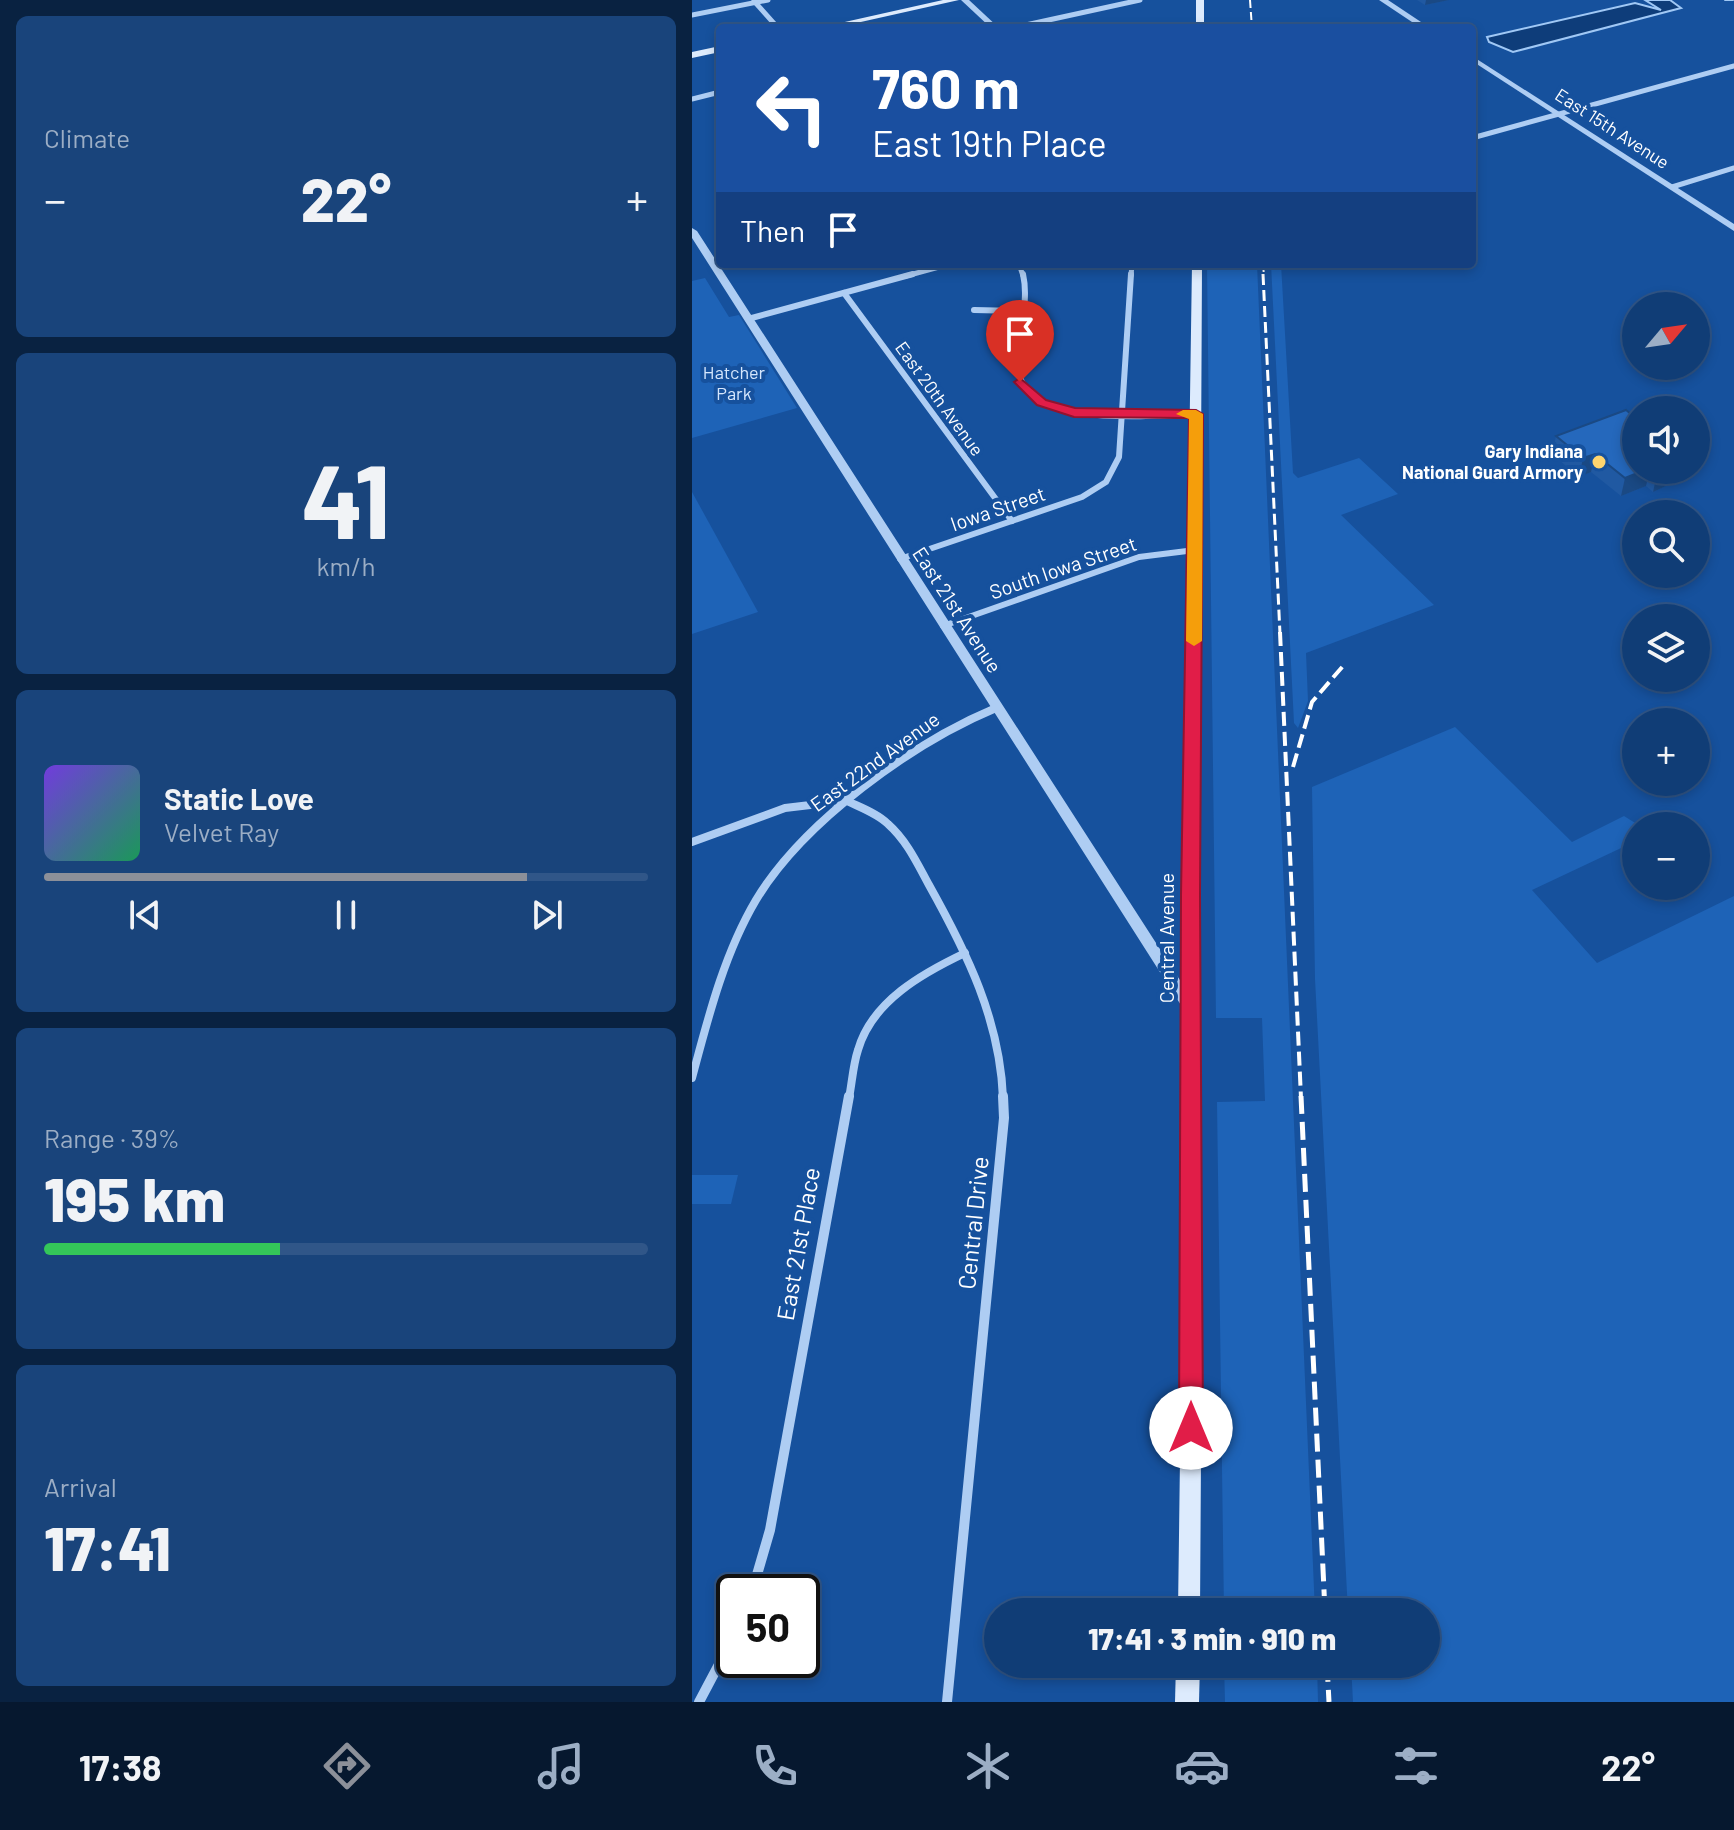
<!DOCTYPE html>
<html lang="en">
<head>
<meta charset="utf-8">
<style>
	:root { --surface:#103d76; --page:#19447b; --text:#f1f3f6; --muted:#9caec5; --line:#305688; --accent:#8c9099 }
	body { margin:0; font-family:Barlow,sans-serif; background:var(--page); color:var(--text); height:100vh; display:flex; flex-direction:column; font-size:30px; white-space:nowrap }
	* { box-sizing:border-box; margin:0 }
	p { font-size:26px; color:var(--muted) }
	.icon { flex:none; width:44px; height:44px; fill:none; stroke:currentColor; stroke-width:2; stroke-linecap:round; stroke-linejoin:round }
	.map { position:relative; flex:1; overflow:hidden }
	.side { display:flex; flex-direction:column; gap:16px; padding:16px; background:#092241; width:692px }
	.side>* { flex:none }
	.guide { position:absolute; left:24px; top:24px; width:760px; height:244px; border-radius:8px; box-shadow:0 4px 12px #0003,0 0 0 2px var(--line); background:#1a4fa0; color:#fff; overflow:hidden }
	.needle { width:52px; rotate:61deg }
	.buttons { position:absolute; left:930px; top:292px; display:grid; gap:16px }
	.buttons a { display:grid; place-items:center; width:88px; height:88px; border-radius:50%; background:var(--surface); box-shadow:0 4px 12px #0003,0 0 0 2px var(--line); font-size:40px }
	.speed { position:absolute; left:24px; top:1574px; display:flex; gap:16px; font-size:40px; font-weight:700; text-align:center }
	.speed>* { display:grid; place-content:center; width:104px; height:104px; border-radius:50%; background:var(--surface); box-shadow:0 4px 12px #0003,0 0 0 2px var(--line); line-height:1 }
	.speed .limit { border:4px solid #111; border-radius:12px; background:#fff; color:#111 }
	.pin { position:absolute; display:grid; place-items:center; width:68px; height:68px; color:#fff; margin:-82px -34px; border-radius:50% 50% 50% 0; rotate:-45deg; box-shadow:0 0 8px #0007 }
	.pin .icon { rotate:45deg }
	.me { position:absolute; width:88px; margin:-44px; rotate:0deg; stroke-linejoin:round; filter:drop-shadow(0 0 6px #0008) }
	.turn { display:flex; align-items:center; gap:28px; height:168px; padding:0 24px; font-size:36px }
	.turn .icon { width:104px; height:104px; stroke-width:2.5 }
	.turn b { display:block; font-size:56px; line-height:68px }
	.then { display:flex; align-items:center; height:76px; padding:0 24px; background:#0003; gap:16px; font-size:30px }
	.big { font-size:60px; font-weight:800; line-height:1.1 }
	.side .tile { flex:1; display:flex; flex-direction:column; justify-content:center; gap:12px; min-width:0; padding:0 28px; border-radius:12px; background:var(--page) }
	.side .dial { align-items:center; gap:0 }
	.dial b { font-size:104px; line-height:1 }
	.song { display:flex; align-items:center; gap:24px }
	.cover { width:96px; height:96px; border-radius:12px; background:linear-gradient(135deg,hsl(260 70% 55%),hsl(150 70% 35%)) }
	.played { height:8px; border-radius:4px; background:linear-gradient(90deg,var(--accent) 80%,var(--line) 80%) }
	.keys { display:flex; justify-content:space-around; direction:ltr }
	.heat { display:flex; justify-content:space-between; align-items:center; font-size:44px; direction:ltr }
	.charge { height:12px; border-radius:6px; background:linear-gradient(90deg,#34c759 39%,var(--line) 0) }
	.trip { position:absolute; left:292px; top:1598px; width:456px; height:80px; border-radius:40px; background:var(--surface); box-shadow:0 4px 12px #0003,0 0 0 2px var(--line); font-weight:800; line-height:80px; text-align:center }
	.tabs { display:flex; height:128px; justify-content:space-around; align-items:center; background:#06182f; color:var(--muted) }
	.tabs .icon { width:56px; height:56px }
	.tabs .active { color:var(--accent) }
	.tabs b { font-size:36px; color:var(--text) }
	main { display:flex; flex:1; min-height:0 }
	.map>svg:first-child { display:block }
	.green { fill:#1e63b7 }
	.water { fill:#0e3d7a; stroke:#a0c8f5; stroke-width:2 }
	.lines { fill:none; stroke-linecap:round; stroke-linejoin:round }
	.stream { stroke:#a0c8f5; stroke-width:2 }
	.minor-far3 { stroke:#aecdf3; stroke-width:5 }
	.minor-far2 { stroke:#aecdf3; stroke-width:6 }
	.minor-far1 { stroke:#aecdf3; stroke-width:8 }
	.minor { stroke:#aecdf3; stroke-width:10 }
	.tertiary { fill:#aecdf3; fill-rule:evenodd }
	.secondary { fill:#ddebfd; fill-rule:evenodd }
	.rail-far3 { stroke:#fff; stroke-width:2; stroke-dasharray:8 4; stroke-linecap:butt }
	.rail-far2 { stroke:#fff; stroke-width:3; stroke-dasharray:11 5; stroke-linecap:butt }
	.rail-far1 { stroke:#fff; stroke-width:4; stroke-dasharray:14 6; stroke-linecap:butt }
	.rail { stroke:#fff; stroke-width:5; stroke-dasharray:18 8; stroke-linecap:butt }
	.wall { fill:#2059a2 }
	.shaded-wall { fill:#1a4984 }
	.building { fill:#2568bc; stroke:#1a4984; stroke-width:2 }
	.route { fill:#e11d48; stroke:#92132f; stroke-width:2 }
	.slow { fill:#f59e0b }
	.poi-dot { fill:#ffd56f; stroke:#16519d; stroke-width:3 }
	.labels { text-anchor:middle; stroke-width:8; stroke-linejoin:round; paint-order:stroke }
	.far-street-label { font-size:18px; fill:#fff; stroke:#16519d }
	.far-park-label { font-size:18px; fill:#d6e7fd; stroke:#16519d }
	.far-poi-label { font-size:18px; font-weight:bold; fill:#fff; stroke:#16519d; text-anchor:end }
	.street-label { font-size:20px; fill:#fff; stroke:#16519d }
	.near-street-label { font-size:24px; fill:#fff; stroke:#16519d }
</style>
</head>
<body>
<main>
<section class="side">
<div class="tile"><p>Climate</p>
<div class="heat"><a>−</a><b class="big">22°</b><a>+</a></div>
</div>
<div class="tile dial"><b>41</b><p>km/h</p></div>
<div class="tile">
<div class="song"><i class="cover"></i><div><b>Static Love</b><p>Velvet Ray</p></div></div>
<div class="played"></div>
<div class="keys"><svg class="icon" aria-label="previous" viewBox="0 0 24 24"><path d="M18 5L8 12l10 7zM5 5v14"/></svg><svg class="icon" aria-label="pause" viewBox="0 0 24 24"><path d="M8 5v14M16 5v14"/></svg><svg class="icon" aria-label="next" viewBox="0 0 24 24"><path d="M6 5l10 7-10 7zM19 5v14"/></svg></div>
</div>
<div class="tile"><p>Range · 39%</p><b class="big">195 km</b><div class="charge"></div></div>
<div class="tile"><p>Arrival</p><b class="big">17:41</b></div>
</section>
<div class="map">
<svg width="1042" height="1702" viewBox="0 0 1042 1702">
	<rect width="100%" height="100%" fill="#16519d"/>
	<g class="green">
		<polygon points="515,264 565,264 623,1612 532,1612 525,1102 573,1101 570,1018 524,1018"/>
		<polygon points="579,264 589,264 601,473 606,478 667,458 706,494 649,515 742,605 614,653 616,701 606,728 602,723"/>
		<polygon points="13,278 37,317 47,315 105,408 0,438 0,281"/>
		<polygon points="0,492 66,612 0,634"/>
		<polygon points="763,727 880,842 932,816 948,826 944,826 944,841 840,890 905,963 1042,896 1042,1702 661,1702 659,1664 734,1664 734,1612 656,1612 623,979 620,787"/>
		<polygon points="0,1175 46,1175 39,1204 0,1204"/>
		<polygon points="532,1664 625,1664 626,1702 533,1702"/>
	</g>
	<polygon class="water" points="953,0 978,0 989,8 821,52 797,42 795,37 943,3 969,10"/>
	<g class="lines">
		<polyline class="stream" points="1033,0 1041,0"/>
		<g class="minor-far3">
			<polyline points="62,1 86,28"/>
			<polyline points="0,15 76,0"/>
			<polyline points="320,28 448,0"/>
			<polyline points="474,28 508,26"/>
			<polyline points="0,99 28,92"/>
			<polyline points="780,138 1042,66"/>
			<polyline points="980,187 1042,168"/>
			<polyline points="327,264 331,276"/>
			<polyline points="214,276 258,264"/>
			<polyline points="439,276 440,264"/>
		</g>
		<g class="minor-far2">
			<path d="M331,274C338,305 324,335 326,367C330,430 462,415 504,414"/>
			<polyline points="152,293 320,521"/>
			<polyline points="282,310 331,311"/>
			<polyline points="56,319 221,274"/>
			<polyline points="208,559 390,497 414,482 427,457 439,274"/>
			<polyline points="251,626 447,557 503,550"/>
		</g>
		<g class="minor-far1">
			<path d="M153,800C167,807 185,813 196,824C215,841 225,863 237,885C275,953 308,1020 311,1098"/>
			<polyline points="0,842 93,808 152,801"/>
			<path d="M0,1078C16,1018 32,954 64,900C111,822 220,743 304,708"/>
			<path d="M157,1098C160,1083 161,1065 166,1050C180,1001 231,973 273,953"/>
		</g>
		<g class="minor">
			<polyline points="60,1592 78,1530 157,1096"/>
			<polyline points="7,1702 42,1636"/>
			<polyline points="255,1702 312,1118 311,1096"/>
		</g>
		<g class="tertiary">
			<polygon points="269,0 277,0 307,28 299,28"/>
			<polygon points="687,0 696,0 738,28 729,28"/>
			<polygon points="780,56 1042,224 1042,231 780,61"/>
			<polygon points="0,228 5,231 504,1005 507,1009 504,1013 499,1015 494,1013 0,238"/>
		</g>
		<g class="secondary">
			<polygon points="251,0 267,0 142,28 126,28"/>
			<rect x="504" y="0" width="8" height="28"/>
			<polygon points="28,46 28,52 0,58 0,52"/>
			<polygon points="500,264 510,264 507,866 510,1305 508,1612 486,1612 490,1305 491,866"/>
			<polygon points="484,1664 508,1664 507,1702 483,1702"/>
		</g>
		<g class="rail-far3">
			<polyline points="558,0 560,28"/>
			<polyline points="571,264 572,276"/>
		</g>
		<polyline class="rail-far2" points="571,274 588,634"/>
		<g class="rail-far1">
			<polyline points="588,632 609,1098"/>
			<polyline points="601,767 620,702 651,666"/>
		</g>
		<g class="rail">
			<polyline points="609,1096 633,1612"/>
			<polyline points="635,1664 637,1702"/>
		</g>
	</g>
	<g class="wall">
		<polygon points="725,0 757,0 733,5"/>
		<polygon points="864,436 944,470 995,470 993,477 961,492 954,486 929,496 899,472 887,477 860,454"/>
	</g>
	<g class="shaded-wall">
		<polygon points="734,0 757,0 733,5"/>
		<polygon points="903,454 899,472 887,477 891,458"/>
		<polygon points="953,470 958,470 954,486 929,496 933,478"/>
		<polygon points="973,470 995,470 993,477 961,492 965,474"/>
	</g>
	<g class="building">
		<polygon points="934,410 944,418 944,470 953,470 933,478 903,454 891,458 864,436"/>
		<polygon points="961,470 973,470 965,474"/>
	</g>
	<polygon class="route" points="328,378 354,400 383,408 504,410 511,414 508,895 511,1428 507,1436 499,1440 490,1436 487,1428 489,895 497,418 382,417 345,405 322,382"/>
	<polygon class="slow" points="504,410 511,414 510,641 502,646 494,641 497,419 484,414 491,410"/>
	<circle class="poi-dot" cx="907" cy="462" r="8"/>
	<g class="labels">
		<g class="far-street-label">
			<text transform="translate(920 129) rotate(33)" y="6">East 15th Avenue</text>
			<text transform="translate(247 399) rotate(54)" y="6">East 20th Avenue</text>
		</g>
		<g class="far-park-label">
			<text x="42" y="379">Hatcher<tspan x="42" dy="21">Park</tspan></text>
		</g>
		<g class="far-poi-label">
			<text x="891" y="458">Gary Indiana<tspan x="891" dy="21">National Guard Armory</tspan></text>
		</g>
		<g class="street-label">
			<text transform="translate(306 509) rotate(-19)" y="7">Iowa Street</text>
			<text transform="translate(371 568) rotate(-19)" y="7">South Iowa Street</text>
			<text transform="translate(265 610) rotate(57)" y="7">East 21st Avenue</text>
			<text transform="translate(183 762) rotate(-36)" y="7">East 22nd Avenue</text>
			<text transform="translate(475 938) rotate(-90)" y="7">Central Avenue</text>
		</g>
		<g class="near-street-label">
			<text transform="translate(282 1223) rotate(-84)" y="8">Central Drive</text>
			<text transform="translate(107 1244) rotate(-80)" y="8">East 21st Place</text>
		</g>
	</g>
</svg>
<div class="buttons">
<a><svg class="needle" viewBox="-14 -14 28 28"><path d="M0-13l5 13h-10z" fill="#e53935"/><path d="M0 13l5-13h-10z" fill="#9caec5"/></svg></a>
<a><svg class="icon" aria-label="sound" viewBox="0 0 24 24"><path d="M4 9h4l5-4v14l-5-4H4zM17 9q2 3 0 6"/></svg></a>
<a><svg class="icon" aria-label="search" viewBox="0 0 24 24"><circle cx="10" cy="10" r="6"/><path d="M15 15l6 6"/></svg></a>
<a><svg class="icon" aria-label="layers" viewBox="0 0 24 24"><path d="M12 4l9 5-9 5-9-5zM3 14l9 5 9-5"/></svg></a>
<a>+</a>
<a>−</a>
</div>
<div class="speed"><div class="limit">50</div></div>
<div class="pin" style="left:328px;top:382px;background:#d93025"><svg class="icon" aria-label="arrive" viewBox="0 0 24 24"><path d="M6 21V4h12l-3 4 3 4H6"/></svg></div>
<svg class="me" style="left:499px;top:1428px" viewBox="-20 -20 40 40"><circle r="19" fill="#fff"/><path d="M0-13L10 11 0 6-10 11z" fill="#e11d48"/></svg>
<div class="trip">17:41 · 3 min · 910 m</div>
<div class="guide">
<div class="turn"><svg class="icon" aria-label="left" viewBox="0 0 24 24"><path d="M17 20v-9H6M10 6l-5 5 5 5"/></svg><div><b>760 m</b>East 19th Place</div></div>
<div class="then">Then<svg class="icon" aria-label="arrive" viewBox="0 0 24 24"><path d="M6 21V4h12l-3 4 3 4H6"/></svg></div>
</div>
</div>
</main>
<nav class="tabs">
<b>17:38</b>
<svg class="icon active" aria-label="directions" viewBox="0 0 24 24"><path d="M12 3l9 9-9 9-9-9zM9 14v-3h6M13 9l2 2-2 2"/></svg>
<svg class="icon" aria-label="music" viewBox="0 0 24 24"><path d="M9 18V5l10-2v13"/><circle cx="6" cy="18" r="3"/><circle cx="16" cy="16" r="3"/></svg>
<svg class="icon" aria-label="phone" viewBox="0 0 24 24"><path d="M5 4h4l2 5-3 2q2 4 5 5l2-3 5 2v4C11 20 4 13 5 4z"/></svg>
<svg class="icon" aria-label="climate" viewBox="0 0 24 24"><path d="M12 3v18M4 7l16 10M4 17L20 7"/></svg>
<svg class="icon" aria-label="car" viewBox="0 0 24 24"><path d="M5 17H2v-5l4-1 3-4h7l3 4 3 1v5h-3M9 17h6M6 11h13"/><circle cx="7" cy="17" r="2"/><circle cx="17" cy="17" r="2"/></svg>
<svg class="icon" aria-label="filters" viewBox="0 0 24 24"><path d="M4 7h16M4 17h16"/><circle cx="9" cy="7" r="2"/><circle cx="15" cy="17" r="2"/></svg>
<b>22°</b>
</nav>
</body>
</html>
